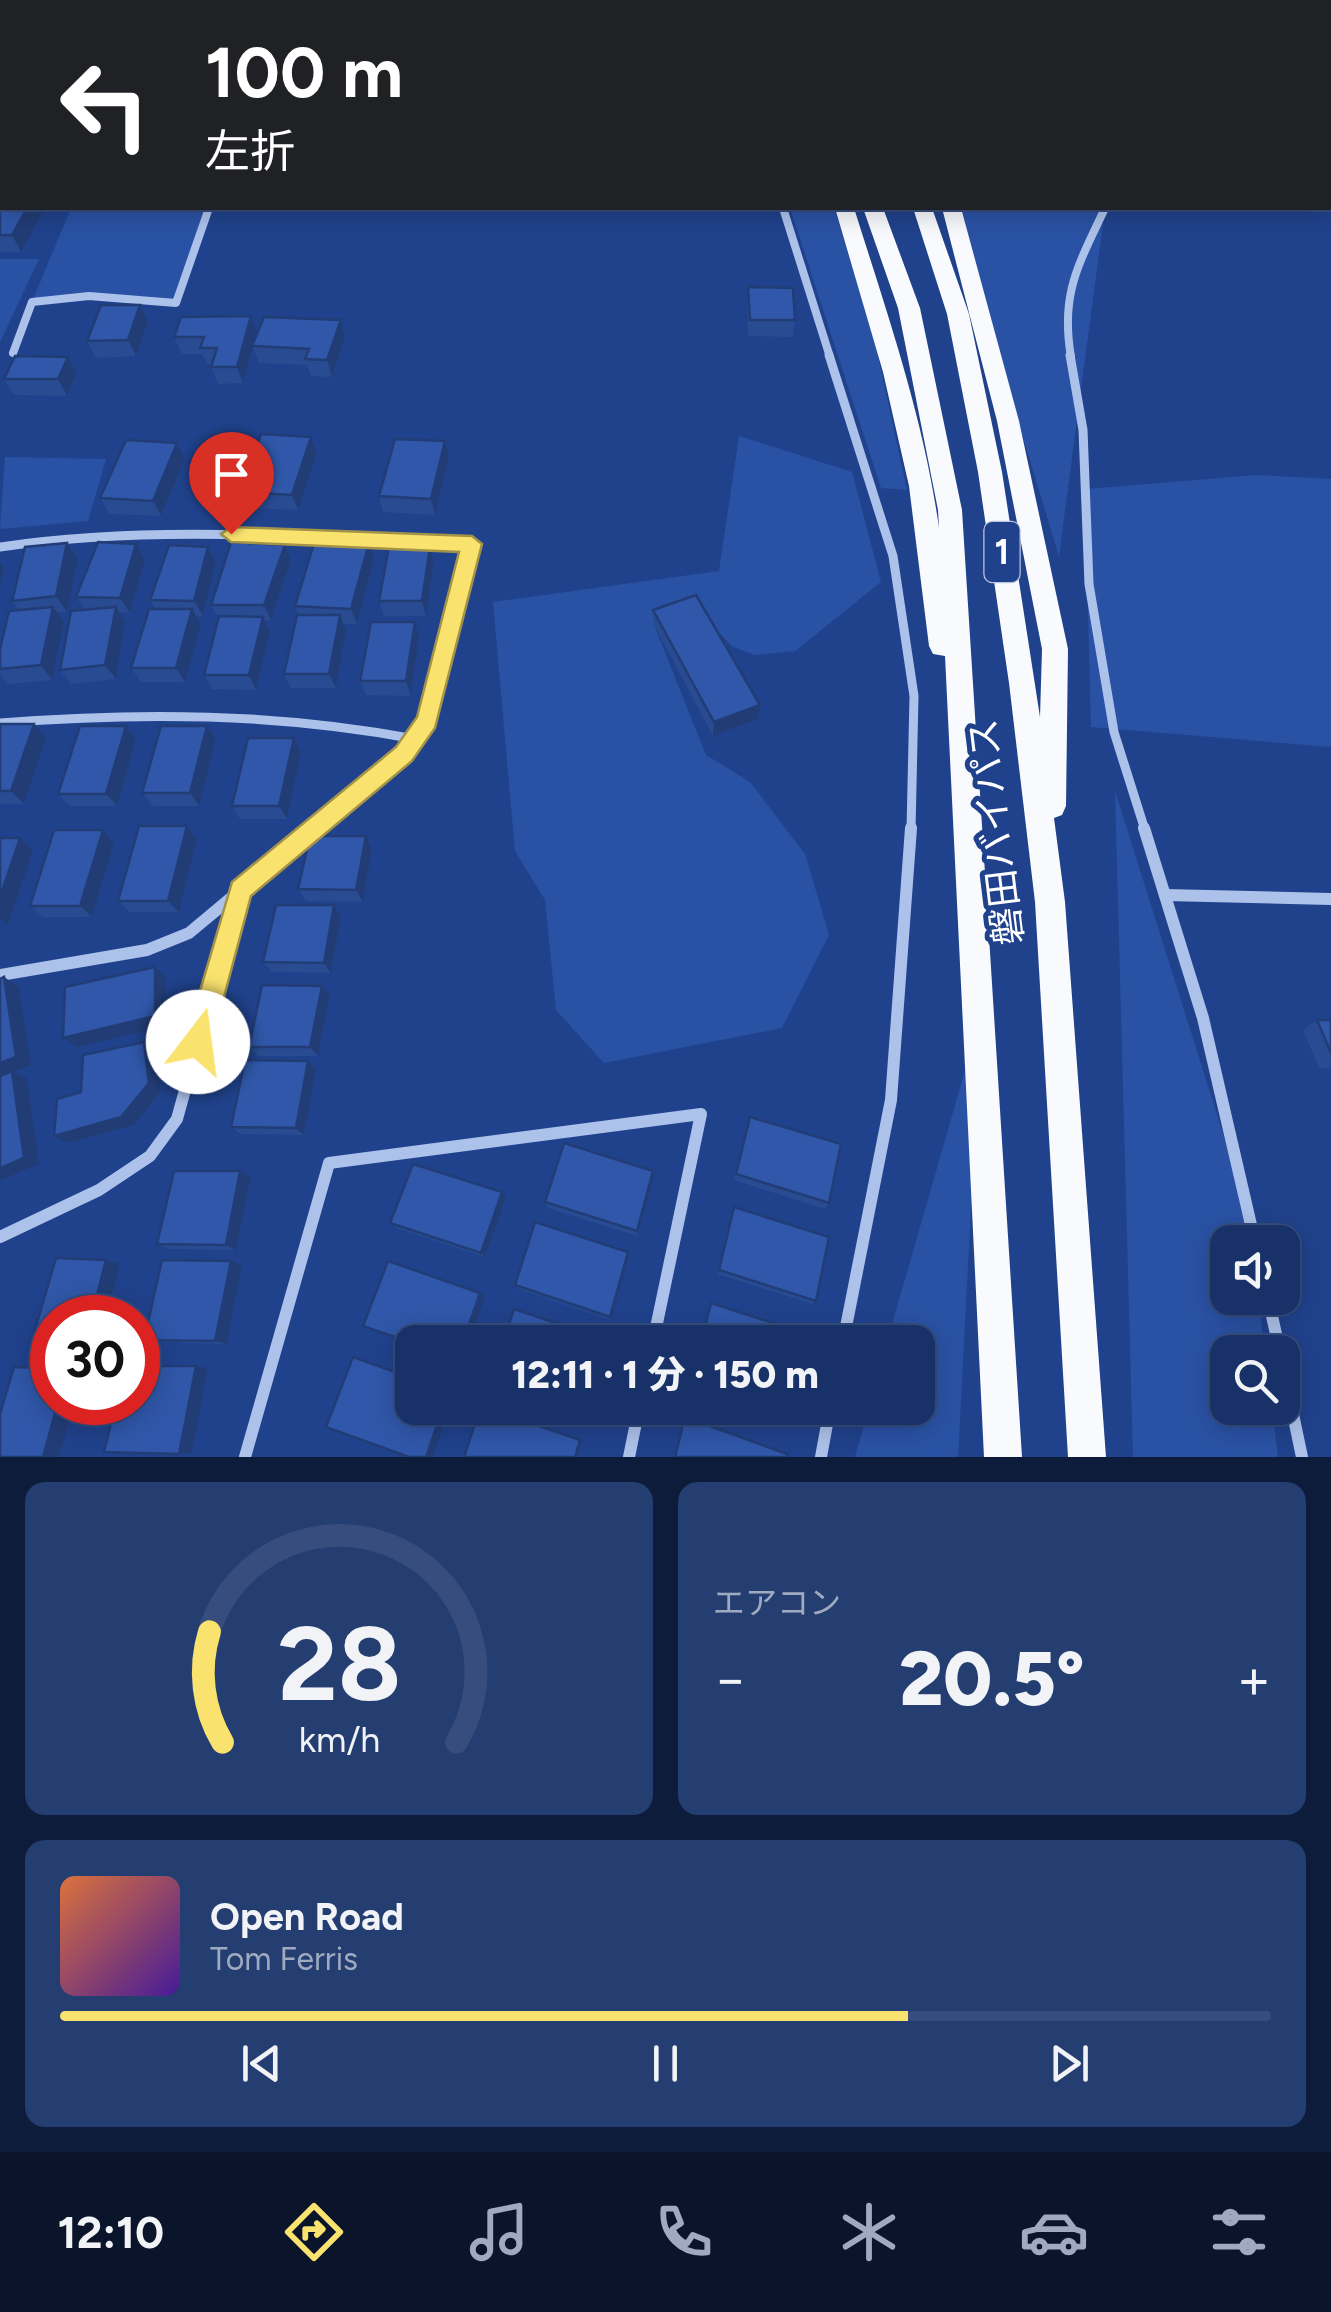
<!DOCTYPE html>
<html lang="ja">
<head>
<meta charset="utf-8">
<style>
	:root { --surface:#183269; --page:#253e71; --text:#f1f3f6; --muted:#9faac0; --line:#364d7d; --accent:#f9e26e }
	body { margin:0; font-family:Figtree,"Noto Sans JP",sans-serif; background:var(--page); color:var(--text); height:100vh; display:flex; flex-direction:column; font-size:38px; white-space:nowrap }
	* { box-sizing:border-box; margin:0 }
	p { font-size:32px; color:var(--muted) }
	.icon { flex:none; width:55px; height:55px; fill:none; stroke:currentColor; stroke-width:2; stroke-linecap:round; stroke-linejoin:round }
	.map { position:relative; height:1457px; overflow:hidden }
	.side { display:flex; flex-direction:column; gap:25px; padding:25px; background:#0d1c3a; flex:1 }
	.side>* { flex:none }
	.guide { position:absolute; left:0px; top:0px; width:1332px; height:210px; box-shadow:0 5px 25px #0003,0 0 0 2px var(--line); background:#202124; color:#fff; overflow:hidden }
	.controls { position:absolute; left:1210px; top:1225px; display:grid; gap:20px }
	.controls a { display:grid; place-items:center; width:90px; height:90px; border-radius:20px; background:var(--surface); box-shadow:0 5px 25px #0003,0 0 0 2px var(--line); font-size:50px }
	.speed { position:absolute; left:30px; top:1295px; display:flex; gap:20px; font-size:50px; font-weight:700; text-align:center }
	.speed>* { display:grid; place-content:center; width:130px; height:130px; border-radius:50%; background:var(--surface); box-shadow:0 5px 25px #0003,0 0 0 2px var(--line); line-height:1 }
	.speed .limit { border:15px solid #d22; background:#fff; color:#111 }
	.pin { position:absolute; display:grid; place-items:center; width:85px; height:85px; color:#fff; margin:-102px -42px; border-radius:50% 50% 50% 0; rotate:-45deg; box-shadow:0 0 10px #0007 }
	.pin .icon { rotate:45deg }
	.me { position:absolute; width:110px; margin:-55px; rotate:15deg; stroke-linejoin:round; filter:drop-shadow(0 0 8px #0008) }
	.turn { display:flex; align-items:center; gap:35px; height:210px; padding:0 40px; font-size:45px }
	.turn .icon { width:130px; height:130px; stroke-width:2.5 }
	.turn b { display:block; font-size:70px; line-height:85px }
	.big { font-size:75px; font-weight:800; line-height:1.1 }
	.side .tile { flex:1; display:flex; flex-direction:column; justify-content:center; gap:15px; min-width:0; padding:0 35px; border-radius:20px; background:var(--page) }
	.side .dial { align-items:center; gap:0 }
	.dial svg { height:260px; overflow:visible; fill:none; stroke:var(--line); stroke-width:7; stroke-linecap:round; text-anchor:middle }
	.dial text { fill:var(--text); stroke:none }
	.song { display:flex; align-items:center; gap:30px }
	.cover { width:120px; height:120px; border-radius:15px; background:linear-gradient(135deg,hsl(20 70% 55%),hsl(260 70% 35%)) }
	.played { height:10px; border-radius:5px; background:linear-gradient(90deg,var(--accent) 70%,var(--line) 70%) }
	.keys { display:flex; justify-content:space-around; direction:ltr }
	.heat { display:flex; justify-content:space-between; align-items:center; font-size:55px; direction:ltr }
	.side .tiles { flex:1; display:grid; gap:25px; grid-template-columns:1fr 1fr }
	.tile:last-child { grid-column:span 2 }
	.trip { position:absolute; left:395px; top:1325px; width:540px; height:100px; border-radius:20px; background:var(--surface); box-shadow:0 5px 25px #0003,0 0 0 2px var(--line); font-weight:800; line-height:100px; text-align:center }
	.menu { display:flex; height:160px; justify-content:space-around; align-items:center; background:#0a142a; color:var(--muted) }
	.menu .icon { width:70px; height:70px }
	.menu .selected { color:var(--accent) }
	.menu b { font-size:45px; color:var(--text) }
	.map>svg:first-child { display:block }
	.green { fill:#2a52a4 }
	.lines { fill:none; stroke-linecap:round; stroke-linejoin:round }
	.minor-far2 { stroke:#adc2eb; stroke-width:8 }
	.minor-far1 { stroke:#adc2eb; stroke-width:9 }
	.minor { stroke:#adc2eb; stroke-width:12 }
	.trunk { fill:#f8fafe; fill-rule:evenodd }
	.wall { fill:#294b91 }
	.shaded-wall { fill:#223d76 }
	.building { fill:#3057a9; stroke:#223d76; stroke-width:2.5 }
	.route { fill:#f9e26e; stroke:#a29348; stroke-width:2.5 }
	.labels { text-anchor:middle; stroke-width:10; stroke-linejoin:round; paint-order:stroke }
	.shield { fill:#20428c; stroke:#bcc6dc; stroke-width:2.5 }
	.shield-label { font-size:35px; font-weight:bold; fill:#fff }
	.street-label { font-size:38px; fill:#fff; stroke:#20428c }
</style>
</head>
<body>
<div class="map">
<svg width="1331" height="1457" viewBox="0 0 1331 1457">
	<rect width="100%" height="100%" fill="#20428c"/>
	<g class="green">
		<polygon points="919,0 1331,0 1331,73 1330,2"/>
		<polygon points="71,208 209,208 176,303 89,296 32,302"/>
		<polygon points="790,208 834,208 874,338 907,490 881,488"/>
		<polygon points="953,208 1105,208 1059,556"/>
		<polygon points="0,259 39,259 0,342"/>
		<polygon points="739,436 852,472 881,582 795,651 755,655 733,647 696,610 654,625 706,755 750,782 805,854 829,935 782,1028 604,1063 556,1010 545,900 515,851 493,602 719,571"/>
		<polygon points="5,457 106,459 88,521 0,529"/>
		<polygon points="1258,475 1331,479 1331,747 1091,727 1085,489"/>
		<polygon points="1115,791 1248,1213 1252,1242 1228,1242 1228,1298 1258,1298 1265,1352 1228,1352 1228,1408 1272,1408 1278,1457 1133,1457"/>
		<polygon points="981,1015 958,1457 855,1457 869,1408 918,1408 918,1342 887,1342"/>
	</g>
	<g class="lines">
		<g class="minor-far2">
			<polyline points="188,0 225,2"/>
			<polyline points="783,208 830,357"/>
			<polyline points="13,353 32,302 89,296 176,303 209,208"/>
			<path d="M1071,357C1060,293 1079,264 1105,208"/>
		</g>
		<g class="minor-far1">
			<polyline points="829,355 893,556 914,696 911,830"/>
			<polyline points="1070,355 1083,430 1089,584 1114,732 1145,830"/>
			<path d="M0,547C155,524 316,538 472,544L427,721L404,754L312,830"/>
			<path d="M0,723C140,712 277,713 415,739"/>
		</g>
		<g class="minor">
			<polyline points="1144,828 1203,1018 1255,1242"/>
			<polyline points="1165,895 1331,899"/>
			<polyline points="0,975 147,950 189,933 315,828"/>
			<polyline points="0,1237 99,1190 150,1156 177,1119 240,891"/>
			<polyline points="1268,1298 1280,1352"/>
			<polyline points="843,1342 891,1100 911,828"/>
			<polyline points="1282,1362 1302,1457"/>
			<polyline points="245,1457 329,1163 701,1114 653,1342"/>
			<polyline points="629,1457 639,1408"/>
			<polyline points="821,1457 830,1408"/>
		</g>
		<g class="trunk">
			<polygon points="744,0 761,0 762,2 745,2"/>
			<polygon points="789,0 805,0 806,2 790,2"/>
			<polygon points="832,0 848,0 849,2 833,2"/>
			<rect x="893" y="0" width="16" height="2"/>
			<path d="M835,208H854C887,313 924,419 939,528L938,510L898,308L863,208H883L920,308L962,510L1022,1457H984L945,656L933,654L929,646L909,486L883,372Z"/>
			<polygon points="913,208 932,208 969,314 1002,472 1040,717 1042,649 997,421 942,208 961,208 1019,421 1068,649 1066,806 1062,815 1054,818 1065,902 1106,1457 1068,1457 1035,902 1009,683 978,472 947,314"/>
		</g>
	</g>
	<g class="wall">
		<polygon points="0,193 21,252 0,252"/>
		<polygon points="748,287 795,320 793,337 748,336 747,304"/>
		<polygon points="251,316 257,333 345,337 332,377 311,376 307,365 259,363 253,348 243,383 218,384 211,367 212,364 207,364 202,354 182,354 174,337"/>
		<polygon points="148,322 136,356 96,358 87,341"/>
		<polygon points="68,357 77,373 67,396 14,395 4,379"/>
		<polygon points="445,441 449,457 435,515 383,512 379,496"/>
		<polygon points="177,443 185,459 161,516 110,514 100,498"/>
		<polygon points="317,453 298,510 247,508 240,492"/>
		<polygon points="136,544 145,560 130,613 119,612 125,622 116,679 71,684 60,670 85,610 76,597"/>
		<polygon points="285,545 291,561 271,620 264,620 270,631 256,690 212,689 204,675 219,619 211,605"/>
		<polygon points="208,547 216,562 203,616 196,616 201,624 185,682 141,682 131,668 156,609 150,600"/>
		<polygon points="78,558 67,612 57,612 64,622 52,680 8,684 0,675 0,649 19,610 12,601"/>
		<polygon points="374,559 357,624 344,624 346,630 336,688 291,688 284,674 299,615 295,606"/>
		<polygon points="434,562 426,616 384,616 379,601"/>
		<polygon points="653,610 758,719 713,736 654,625"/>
		<polygon points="415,622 419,636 411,696 366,695 360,681"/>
		<polygon points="0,724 46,738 24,804 0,804"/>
		<polygon points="207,726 216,740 199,806 153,806 142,793"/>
		<polygon points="294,738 301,752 287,819 240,819 232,806"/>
		<polygon points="136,740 117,806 70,806 58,794"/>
		<polygon points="187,826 197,839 179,912 130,912 118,901"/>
		<polygon points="103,830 114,843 92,917 43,917 30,906"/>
		<polygon points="366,836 372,849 363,902 306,901 298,889"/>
		<polygon points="334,905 341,916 331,973 272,972 263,962"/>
		<polygon points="330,995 318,1056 258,1056 249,1047"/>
		<polygon points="1317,1020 1331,1020 1331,1069 1319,1068 1303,1030"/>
		<polygon points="308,1061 316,1069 304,1135 241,1134 231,1127"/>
		<polygon points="750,1117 829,1203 825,1209 734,1180"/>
		<polygon points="240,1171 251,1177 236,1250 170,1249 157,1244"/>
		<polygon points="653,1171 654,1177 637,1236 548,1208 545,1202"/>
		<polygon points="506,1198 485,1257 397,1228 390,1223"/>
		<polygon points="734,1207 816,1301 812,1304 718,1274"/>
		<polygon points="629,1257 611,1320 519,1289 515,1285"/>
		<polygon points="242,1265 227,1344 157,1342 144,1340"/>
	</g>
	<g class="shaded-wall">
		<polygon points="2,101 2,130 0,134 0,105"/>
		<polygon points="27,208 45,208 21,252 12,235"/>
		<polygon points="140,305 148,322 136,356 128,340"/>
		<polygon points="251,316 257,333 243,383 237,367"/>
		<polygon points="341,320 345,337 332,377 327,360"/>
		<polygon points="68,357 77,373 67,396 58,379"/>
		<polygon points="311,437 317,453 298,510 292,495"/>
		<polygon points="445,441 449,457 435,515 431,499"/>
		<polygon points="177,443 185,459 161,516 153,501"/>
		<polygon points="67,543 78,558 67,612 56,596"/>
		<polygon points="369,543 374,559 357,624 351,609"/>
		<polygon points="136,544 145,560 130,613 120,598"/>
		<polygon points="285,545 291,561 271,620 264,605"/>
		<polygon points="208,547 216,562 203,616 194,601"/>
		<polygon points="430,547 434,562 426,616 422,601"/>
		<polygon points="0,562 4,568 0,585"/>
		<polygon points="53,607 64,622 52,680 41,665"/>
		<polygon points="116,607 125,622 116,679 105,665"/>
		<polygon points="192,609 201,624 185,682 176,668"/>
		<polygon points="340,615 346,630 336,688 329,674"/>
		<polygon points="263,617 270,631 256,690 249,675"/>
		<polygon points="415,622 419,636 411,696 406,681"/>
		<polygon points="760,705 758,719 713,736 714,722"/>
		<polygon points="34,724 46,738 24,804 11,791"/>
		<polygon points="126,726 136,740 117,806 106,794"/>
		<polygon points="207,726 216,740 199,806 190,793"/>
		<polygon points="294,738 301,752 287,819 279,806"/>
		<polygon points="187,826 197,839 179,912 168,901"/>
		<polygon points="103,830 114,843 92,917 80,906"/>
		<polygon points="366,836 372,849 363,902 356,890"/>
		<polygon points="20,838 33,851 8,925 0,919 0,897"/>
		<polygon points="334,905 341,916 331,973 324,963"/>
		<polygon points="155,967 166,977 167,1026 77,1047 63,1038"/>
		<polygon points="4,977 19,987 31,1065 14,1072 27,1079 39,1164 0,1180 0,1063"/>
		<polygon points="322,986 330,995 318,1056 310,1047"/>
		<polygon points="144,1042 155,1051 161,1091 134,1125 68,1143 54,1136"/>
		<polygon points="308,1061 316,1069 304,1135 296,1128"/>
		<polygon points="240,1171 251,1177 236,1250 226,1245"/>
		<polygon points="653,1171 654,1177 637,1236 637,1231"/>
		<polygon points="502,1192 506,1198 485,1257 481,1253"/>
		<polygon points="628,1252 629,1257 611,1320 610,1317"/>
		<polygon points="106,1260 120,1264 106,1318 91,1318"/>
		<polygon points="231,1261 242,1265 227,1344 215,1341"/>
		<polygon points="480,1293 485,1296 469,1342 463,1342"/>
		<polygon points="196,1366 208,1368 192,1453 179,1454"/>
		<polygon points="58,1402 74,1402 59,1457 43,1457"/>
		<polygon points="443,1408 449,1408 433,1457 426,1457"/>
		<polygon points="486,1408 582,1440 577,1457 575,1457"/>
	</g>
	<g class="building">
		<polygon points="65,0 99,0 97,2 63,2"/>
		<polygon points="125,0 161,0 159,2 123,2"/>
		<polygon points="212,0 248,0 246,2 211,2"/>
		<rect x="1330" y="65" width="1" height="33"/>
		<rect x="1330" y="133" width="1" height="33"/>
		<polygon points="2,189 2,208 27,208 12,235 0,235 0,193"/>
		<polygon points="748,287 793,288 795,320 750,320"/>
		<polygon points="101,305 140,305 128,340 87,341"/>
		<polygon points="251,316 237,367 211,367 217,348 200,348 204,337 174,337 181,317"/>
		<polygon points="264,317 341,320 327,360 305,359 309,349 252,346"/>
		<polygon points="15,356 68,357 58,379 4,379"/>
		<polygon points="261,434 311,437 292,495 240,492"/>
		<polygon points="395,439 445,441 431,499 379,496"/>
		<polygon points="126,440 177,443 153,501 100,498"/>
		<polygon points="315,540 369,543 351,609 295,606"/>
		<polygon points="98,542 136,544 120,598 76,597"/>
		<polygon points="231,542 285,545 264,605 211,605"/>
		<polygon points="67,543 56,596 12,601 25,547"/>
		<polygon points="169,545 208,547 194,601 150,600"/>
		<polygon points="389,546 430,547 422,601 379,601"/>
		<polygon points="696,595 760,705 714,722 653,610"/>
		<polygon points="53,607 41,665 0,669 0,649 9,611"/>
		<polygon points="116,607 105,665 60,670 71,611"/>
		<polygon points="149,609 192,609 176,668 131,668"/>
		<polygon points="297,615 340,615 329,674 284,674"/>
		<polygon points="219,616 263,617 249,675 204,675"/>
		<polygon points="371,622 415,622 406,681 360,681"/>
		<polygon points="0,724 34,724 11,791 0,791"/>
		<polygon points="80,726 126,726 106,794 58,794"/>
		<polygon points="161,726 207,726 190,793 142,793"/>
		<polygon points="248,738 294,738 279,806 232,806"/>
		<polygon points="139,826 187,826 168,901 118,901"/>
		<polygon points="54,830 103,830 80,906 30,906"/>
		<polygon points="310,836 366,836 356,890 298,889"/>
		<polygon points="0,838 20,838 0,897"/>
		<polygon points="276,905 334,905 324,963 263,962"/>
		<polygon points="155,967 155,1016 63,1038 65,987"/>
		<polygon points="4,977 16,1057 0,1063 0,979"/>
		<polygon points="262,985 322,986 310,1047 249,1047"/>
		<polygon points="1317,1020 1331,1020 1331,1053"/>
		<polygon points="144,1042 149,1083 121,1117 54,1136 57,1099 81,1092 83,1055"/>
		<polygon points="245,1060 308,1061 296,1128 231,1127"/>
		<polygon points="12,1071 24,1158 0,1168 0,1076"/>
		<polygon points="750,1117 841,1144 829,1203 736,1174"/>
		<polygon points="564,1143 653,1171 637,1231 545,1202"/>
		<polygon points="413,1164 502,1192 481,1253 390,1223"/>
		<polygon points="174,1171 240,1171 226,1245 157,1244"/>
		<polygon points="734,1207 829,1237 816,1301 719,1270"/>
		<polygon points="535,1222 628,1252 610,1317 515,1285"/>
		<polygon points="56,1258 106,1260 91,1318 52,1318 52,1344 31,1343"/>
		<polygon points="162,1260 231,1261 215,1341 144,1340"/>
		<polygon points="388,1261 480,1293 463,1342 412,1343 363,1326"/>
		<polygon points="711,1303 810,1335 808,1342 701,1342"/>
		<polygon points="514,1309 610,1341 610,1342 503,1342"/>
		<polygon points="353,1357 412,1378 412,1408 443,1408 426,1457 409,1457 326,1427"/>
		<polygon points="138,1366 196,1366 179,1454 104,1452 116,1402 138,1402"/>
		<polygon points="14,1367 52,1368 52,1402 58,1402 43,1457 0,1457 0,1414"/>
		<polygon points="480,1408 486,1408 580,1440 575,1457 464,1457"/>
		<polygon points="685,1417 787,1454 787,1457 675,1457"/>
	</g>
	<polygon class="route" points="231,527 472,536 482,544 435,728 412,761 251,896 212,1042 208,1052 198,1056 189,1052 185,1042 232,882 396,747 417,717 459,552 231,542 221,534"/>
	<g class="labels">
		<rect class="shield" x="984.5" y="522" width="35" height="60" rx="8"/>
		<g class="shield-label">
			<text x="1002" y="564">1</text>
		</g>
		<g class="street-label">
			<text transform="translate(996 832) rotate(-97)" y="13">磐田バイパス</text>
		</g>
	</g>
</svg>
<div class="controls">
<a><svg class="icon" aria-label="sound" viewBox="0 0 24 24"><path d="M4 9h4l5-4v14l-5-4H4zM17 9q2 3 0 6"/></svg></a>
<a><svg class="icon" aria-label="search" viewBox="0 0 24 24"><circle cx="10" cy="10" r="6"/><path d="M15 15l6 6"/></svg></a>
</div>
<div class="speed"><div class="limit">30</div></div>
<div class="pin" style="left:231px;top:534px;background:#d93025"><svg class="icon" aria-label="arrive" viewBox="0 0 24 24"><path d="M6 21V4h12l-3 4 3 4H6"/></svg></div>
<svg class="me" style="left:198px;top:1042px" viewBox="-20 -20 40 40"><circle r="19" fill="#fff"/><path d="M0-13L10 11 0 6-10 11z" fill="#f9e26e"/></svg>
<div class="trip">12:11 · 1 分 · 150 m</div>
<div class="guide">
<div class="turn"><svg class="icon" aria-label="left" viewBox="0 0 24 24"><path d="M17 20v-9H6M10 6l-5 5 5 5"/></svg><div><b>100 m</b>左折</div></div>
</div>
</div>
<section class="side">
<div class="tiles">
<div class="tile dial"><svg viewBox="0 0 100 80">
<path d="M14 69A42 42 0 1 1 86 69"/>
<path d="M14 69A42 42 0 0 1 10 35" stroke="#f9e26e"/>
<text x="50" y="56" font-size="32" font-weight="700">28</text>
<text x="50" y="72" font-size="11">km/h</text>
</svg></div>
<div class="tile"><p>エアコン</p>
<div class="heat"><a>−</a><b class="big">20.5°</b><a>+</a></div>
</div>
<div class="tile">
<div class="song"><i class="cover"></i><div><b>Open Road</b><p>Tom Ferris</p></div></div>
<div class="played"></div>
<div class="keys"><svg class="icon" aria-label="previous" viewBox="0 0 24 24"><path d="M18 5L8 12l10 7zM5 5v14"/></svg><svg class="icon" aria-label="pause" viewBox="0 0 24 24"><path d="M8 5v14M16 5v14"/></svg><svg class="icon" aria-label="next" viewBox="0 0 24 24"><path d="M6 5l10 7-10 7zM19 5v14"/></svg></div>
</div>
</div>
</section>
<nav class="menu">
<b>12:10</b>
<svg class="icon selected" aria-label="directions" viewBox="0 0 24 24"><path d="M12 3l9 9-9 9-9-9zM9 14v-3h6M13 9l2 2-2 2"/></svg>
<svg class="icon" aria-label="music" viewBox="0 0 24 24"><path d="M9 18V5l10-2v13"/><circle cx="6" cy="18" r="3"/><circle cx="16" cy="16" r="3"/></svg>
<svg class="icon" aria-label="phone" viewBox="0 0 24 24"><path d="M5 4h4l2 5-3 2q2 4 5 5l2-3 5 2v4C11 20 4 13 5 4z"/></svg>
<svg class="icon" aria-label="climate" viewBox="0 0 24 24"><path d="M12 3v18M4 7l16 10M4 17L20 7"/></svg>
<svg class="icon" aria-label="car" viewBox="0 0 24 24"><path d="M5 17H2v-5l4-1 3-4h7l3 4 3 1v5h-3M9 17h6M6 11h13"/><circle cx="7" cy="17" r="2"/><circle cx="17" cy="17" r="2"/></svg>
<svg class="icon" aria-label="filters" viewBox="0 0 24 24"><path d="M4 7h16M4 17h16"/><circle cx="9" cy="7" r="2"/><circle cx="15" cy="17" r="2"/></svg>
</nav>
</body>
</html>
